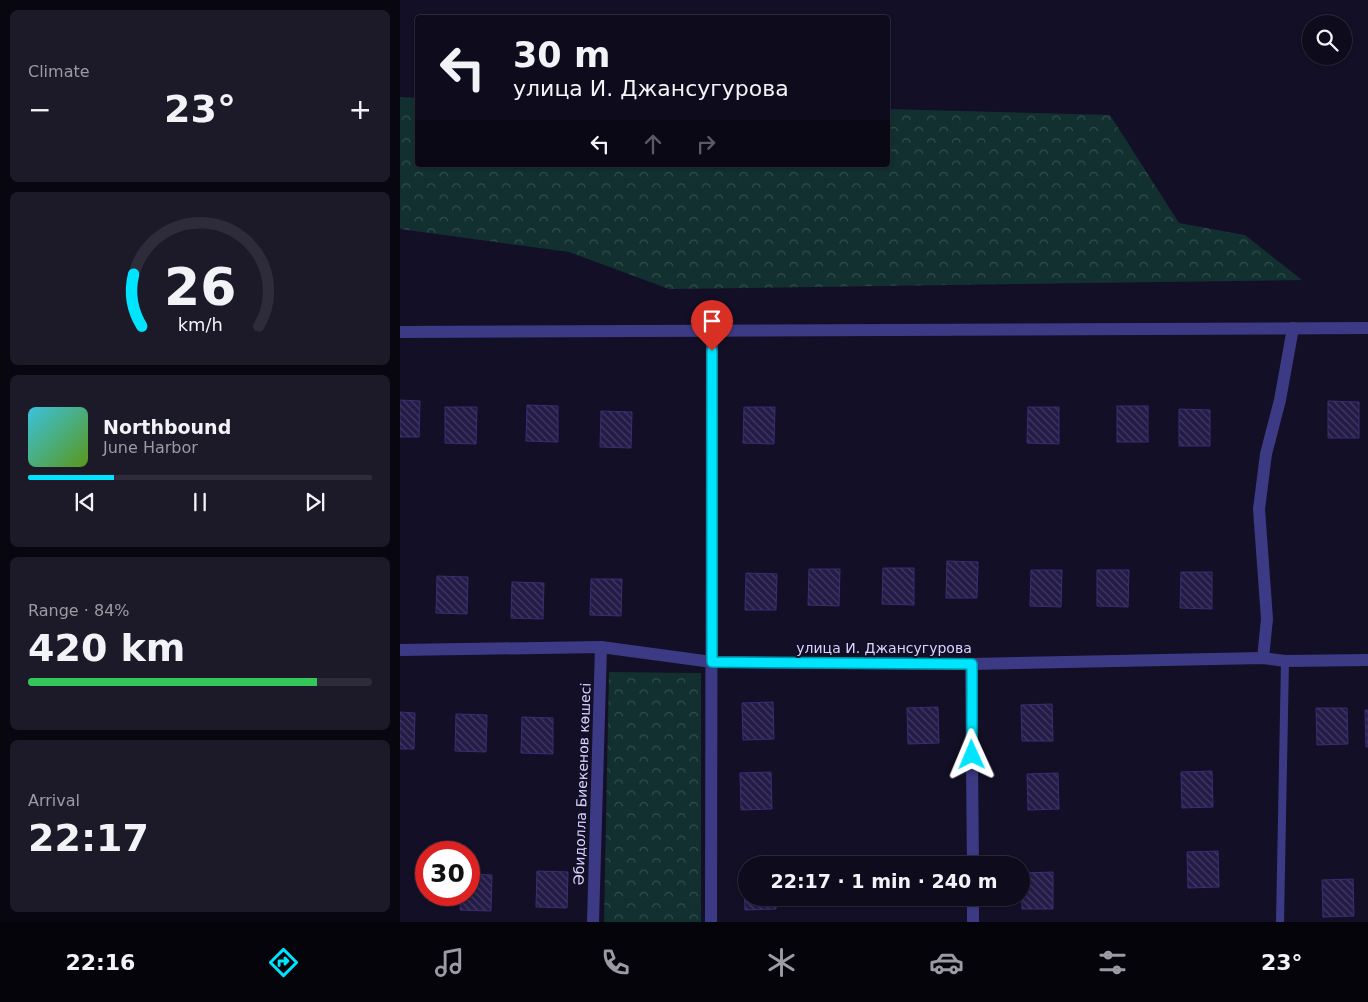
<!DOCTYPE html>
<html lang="en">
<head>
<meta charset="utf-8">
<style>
	:root { --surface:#0e0b1c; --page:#1c1929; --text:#f1f3f6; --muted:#9b9ba3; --line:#2e2b3b; --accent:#00e5ff }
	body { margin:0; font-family:"DejaVu Sans",sans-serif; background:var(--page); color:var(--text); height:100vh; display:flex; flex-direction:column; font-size:19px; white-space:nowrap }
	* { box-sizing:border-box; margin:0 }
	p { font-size:16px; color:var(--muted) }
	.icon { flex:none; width:28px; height:28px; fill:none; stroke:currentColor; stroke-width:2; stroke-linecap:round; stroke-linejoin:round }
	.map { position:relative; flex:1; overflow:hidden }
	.sheet { display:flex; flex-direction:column; gap:10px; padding:10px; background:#08060f; width:400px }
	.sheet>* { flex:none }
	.guide { position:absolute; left:15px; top:15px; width:475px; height:152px; border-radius:5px; box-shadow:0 1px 4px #0004,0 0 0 1px var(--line); background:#0e0b1c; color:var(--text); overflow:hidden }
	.buttons { position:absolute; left:902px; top:15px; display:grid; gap:10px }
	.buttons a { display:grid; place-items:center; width:50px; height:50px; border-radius:50%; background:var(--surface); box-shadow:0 1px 4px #0004,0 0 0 1px var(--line); font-size:25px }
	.speed { position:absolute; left:15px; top:841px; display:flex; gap:10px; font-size:25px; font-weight:700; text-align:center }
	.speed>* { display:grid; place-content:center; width:65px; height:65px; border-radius:50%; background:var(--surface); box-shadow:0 1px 4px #0004,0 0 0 1px var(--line); line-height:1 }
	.speed .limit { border:8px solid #d22; background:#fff; color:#111 }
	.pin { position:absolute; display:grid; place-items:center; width:42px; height:42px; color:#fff; margin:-51px -21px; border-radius:50% 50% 50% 0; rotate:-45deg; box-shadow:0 0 5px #0007 }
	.pin .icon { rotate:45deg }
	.me { position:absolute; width:55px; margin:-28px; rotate:359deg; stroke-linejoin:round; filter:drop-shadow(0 0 4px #0008) }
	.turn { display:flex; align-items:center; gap:18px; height:105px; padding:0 15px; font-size:22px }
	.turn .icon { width:65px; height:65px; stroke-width:2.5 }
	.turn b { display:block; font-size:35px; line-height:42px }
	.lanes { display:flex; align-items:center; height:48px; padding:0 15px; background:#0003; justify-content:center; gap:25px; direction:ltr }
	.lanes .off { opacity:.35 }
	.big { font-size:38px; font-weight:700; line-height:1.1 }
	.sheet .tile { flex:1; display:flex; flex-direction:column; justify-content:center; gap:8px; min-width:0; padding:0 18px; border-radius:8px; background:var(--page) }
	.sheet .dial { align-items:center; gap:0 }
	.dial svg { height:130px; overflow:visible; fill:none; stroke:var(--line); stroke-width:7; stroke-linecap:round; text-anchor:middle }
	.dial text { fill:var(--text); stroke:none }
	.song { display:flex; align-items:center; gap:15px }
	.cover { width:60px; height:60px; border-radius:8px; background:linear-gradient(135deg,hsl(190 70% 55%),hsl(90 70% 35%)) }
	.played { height:5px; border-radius:2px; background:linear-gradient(90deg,var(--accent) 25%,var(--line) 25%) }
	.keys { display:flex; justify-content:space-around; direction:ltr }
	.heat { display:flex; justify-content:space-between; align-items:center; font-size:28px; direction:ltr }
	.charge { height:8px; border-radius:4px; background:linear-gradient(90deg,#34c759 84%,var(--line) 0) }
	.trip { position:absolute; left:338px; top:856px; width:292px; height:50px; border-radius:25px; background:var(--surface); box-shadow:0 1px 4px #0004,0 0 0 1px var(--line); font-weight:700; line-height:50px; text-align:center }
	.tabs { display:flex; height:80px; justify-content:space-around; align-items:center; background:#06040b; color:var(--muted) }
	.tabs .icon { width:35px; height:35px }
	.tabs .active { color:var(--accent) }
	.tabs b { font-size:22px; color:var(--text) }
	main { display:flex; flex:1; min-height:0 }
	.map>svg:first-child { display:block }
	.forest { fill:url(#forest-crowns) }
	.building { fill:url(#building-back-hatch); stroke:#3b2d73 }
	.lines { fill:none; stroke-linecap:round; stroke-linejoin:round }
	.lane { stroke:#3d3a85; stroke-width:8 }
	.street { stroke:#3d3a85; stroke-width:12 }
	.route-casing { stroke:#0095a6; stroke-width:12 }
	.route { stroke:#00e5ff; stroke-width:9 }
	.labels { text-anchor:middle; stroke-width:4; stroke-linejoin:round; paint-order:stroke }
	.street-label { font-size:14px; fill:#d9d4ff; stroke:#130f26 }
</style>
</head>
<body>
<main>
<section class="sheet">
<div class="tile"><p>Climate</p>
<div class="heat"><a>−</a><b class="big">23°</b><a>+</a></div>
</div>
<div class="tile dial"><svg viewBox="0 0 100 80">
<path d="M14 69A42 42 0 1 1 86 69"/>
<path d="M14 69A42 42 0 0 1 9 37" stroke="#00e5ff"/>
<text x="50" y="56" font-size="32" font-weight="700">26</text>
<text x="50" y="72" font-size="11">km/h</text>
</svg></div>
<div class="tile">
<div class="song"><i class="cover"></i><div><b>Northbound</b><p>June Harbor</p></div></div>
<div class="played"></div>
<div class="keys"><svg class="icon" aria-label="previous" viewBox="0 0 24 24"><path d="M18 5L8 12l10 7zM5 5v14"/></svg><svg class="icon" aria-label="pause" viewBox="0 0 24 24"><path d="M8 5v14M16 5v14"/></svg><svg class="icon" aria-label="next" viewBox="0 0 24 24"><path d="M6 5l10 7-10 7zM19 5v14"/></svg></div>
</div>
<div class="tile"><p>Range · 84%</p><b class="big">420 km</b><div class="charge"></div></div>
<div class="tile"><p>Arrival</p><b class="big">22:17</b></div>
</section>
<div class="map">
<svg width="968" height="922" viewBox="0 0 968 922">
	<defs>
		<pattern id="forest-crowns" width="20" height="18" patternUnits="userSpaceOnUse" patternTransform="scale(1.25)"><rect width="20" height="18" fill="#12302f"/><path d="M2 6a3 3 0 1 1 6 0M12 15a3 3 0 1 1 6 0" fill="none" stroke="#344d4e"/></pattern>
		<pattern id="building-back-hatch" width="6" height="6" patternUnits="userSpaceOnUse" patternTransform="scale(1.25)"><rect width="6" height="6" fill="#241b47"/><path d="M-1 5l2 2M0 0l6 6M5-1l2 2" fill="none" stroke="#433b63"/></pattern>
	</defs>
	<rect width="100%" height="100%" fill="#130f26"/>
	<g class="forest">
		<polygon points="0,97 17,98 18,165 488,165 488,109 710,115 779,223 845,235 902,280 269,289 169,252 0,229"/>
		<polygon points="209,672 301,673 301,922 204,922"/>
	</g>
	<g class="building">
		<polygon points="0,400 20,401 19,437 0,437"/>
		<polygon points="928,401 959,402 959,438 928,438"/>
		<polygon points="127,405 158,406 158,442 126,441"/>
		<rect x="717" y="406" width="31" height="36"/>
		<polygon points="45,407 77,407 76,444 45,443"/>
		<polygon points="344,407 375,407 374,444 343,443"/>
		<polygon points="628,407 659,407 659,444 627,443"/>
		<polygon points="779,409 810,410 810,446 779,446"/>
		<polygon points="201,411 232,412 231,448 200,447"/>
		<polygon points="547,561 578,562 577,598 546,598"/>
		<polygon points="483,568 514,568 514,605 482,604"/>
		<polygon points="409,569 440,569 439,606 408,605"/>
		<polygon points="631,570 662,570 661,607 630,606"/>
		<polygon points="697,570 729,570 728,607 697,606"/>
		<polygon points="781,572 812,572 812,609 780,608"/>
		<polygon points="346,573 377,574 376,610 345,610"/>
		<polygon points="37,576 68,577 67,614 36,613"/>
		<polygon points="191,579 222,579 221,616 190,615"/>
		<polygon points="112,582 144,583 143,619 111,618"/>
		<polygon points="373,702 374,739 343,740 342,703"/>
		<polygon points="652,704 653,741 622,741 621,705"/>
		<polygon points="538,707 539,743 508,744 507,708"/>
		<polygon points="916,708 947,708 948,744 917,745"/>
		<polygon points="965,710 968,710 968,747 966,747"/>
		<polygon points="0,712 15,713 14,749 0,749"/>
		<polygon points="56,714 87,715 86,752 55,751"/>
		<polygon points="122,717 153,718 153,754 121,753"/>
		<polygon points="812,771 813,807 782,808 781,772"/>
		<polygon points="371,772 372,809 341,810 340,773"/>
		<polygon points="658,773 659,809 628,810 627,774"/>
		<polygon points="818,851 819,887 788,888 787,852"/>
		<polygon points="536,857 536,865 505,865 504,858"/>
		<polygon points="137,871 168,872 167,908 136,907"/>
		<polygon points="653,872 653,909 622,909 621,873"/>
		<polygon points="344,873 346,873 346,898 376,898 376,909 345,910"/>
		<polygon points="69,874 92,875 91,911 60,910 61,895 69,895"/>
		<polygon points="953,879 954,916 923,917 922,880"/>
	</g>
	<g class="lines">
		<polyline class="lane" points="880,922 885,661"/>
		<g class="street">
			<polyline points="0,332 968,328"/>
			<polyline points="0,650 201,647 312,662 571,664 863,658 885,661 968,660"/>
			<polyline points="863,658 867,619 859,509 866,454 880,400 893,328"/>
			<polyline points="571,664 573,865"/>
			<polyline points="573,898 573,922"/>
			<polyline points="193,922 201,647"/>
			<polyline points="311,922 312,331"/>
		</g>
	</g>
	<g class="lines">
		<defs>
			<polyline id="route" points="312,351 312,662 572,664 572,755"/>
		</defs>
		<use href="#route" class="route-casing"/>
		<use href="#route" class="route"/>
	</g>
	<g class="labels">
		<g class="street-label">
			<text x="484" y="653">улица И. Джансугурова</text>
			<text transform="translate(182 784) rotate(-88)" y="5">Әбидолла Биекенов көшесі</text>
		</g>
	</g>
</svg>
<div class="buttons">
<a><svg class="icon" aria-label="search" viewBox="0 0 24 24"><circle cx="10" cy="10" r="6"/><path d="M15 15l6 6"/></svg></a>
</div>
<div class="speed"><div class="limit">30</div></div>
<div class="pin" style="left:312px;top:351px;background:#d93025"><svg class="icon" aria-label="arrive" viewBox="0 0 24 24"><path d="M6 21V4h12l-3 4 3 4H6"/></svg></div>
<svg class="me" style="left:572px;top:755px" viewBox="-20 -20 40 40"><path d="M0-17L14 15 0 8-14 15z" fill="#00e5ff" stroke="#fff" stroke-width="4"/></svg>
<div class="trip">22:17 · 1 min · 240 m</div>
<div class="guide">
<div class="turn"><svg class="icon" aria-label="left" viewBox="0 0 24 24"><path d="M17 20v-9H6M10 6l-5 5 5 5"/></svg><div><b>30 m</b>улица И. Джансугурова</div></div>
<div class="lanes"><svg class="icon" aria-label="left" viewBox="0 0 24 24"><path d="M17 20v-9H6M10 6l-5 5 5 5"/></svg><svg class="icon off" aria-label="ahead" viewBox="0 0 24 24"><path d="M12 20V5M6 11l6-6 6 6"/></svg><svg class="icon off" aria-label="right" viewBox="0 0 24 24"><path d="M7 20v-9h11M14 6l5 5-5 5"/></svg></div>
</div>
</div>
</main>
<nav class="tabs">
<b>22:16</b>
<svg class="icon active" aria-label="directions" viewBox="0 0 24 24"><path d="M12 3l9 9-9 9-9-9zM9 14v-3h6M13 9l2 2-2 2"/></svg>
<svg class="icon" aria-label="music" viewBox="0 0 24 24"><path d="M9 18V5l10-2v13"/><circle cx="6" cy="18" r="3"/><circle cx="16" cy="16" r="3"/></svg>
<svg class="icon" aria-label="phone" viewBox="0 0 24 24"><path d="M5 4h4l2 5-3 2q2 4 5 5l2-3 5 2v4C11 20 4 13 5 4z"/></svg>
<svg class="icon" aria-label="climate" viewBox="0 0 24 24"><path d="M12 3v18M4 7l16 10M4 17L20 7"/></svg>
<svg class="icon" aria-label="car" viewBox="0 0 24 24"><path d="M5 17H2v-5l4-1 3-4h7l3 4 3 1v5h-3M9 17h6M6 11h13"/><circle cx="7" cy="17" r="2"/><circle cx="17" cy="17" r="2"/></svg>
<svg class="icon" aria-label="filters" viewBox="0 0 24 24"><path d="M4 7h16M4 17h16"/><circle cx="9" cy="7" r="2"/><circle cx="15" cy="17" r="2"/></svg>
<b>23°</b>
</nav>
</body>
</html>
